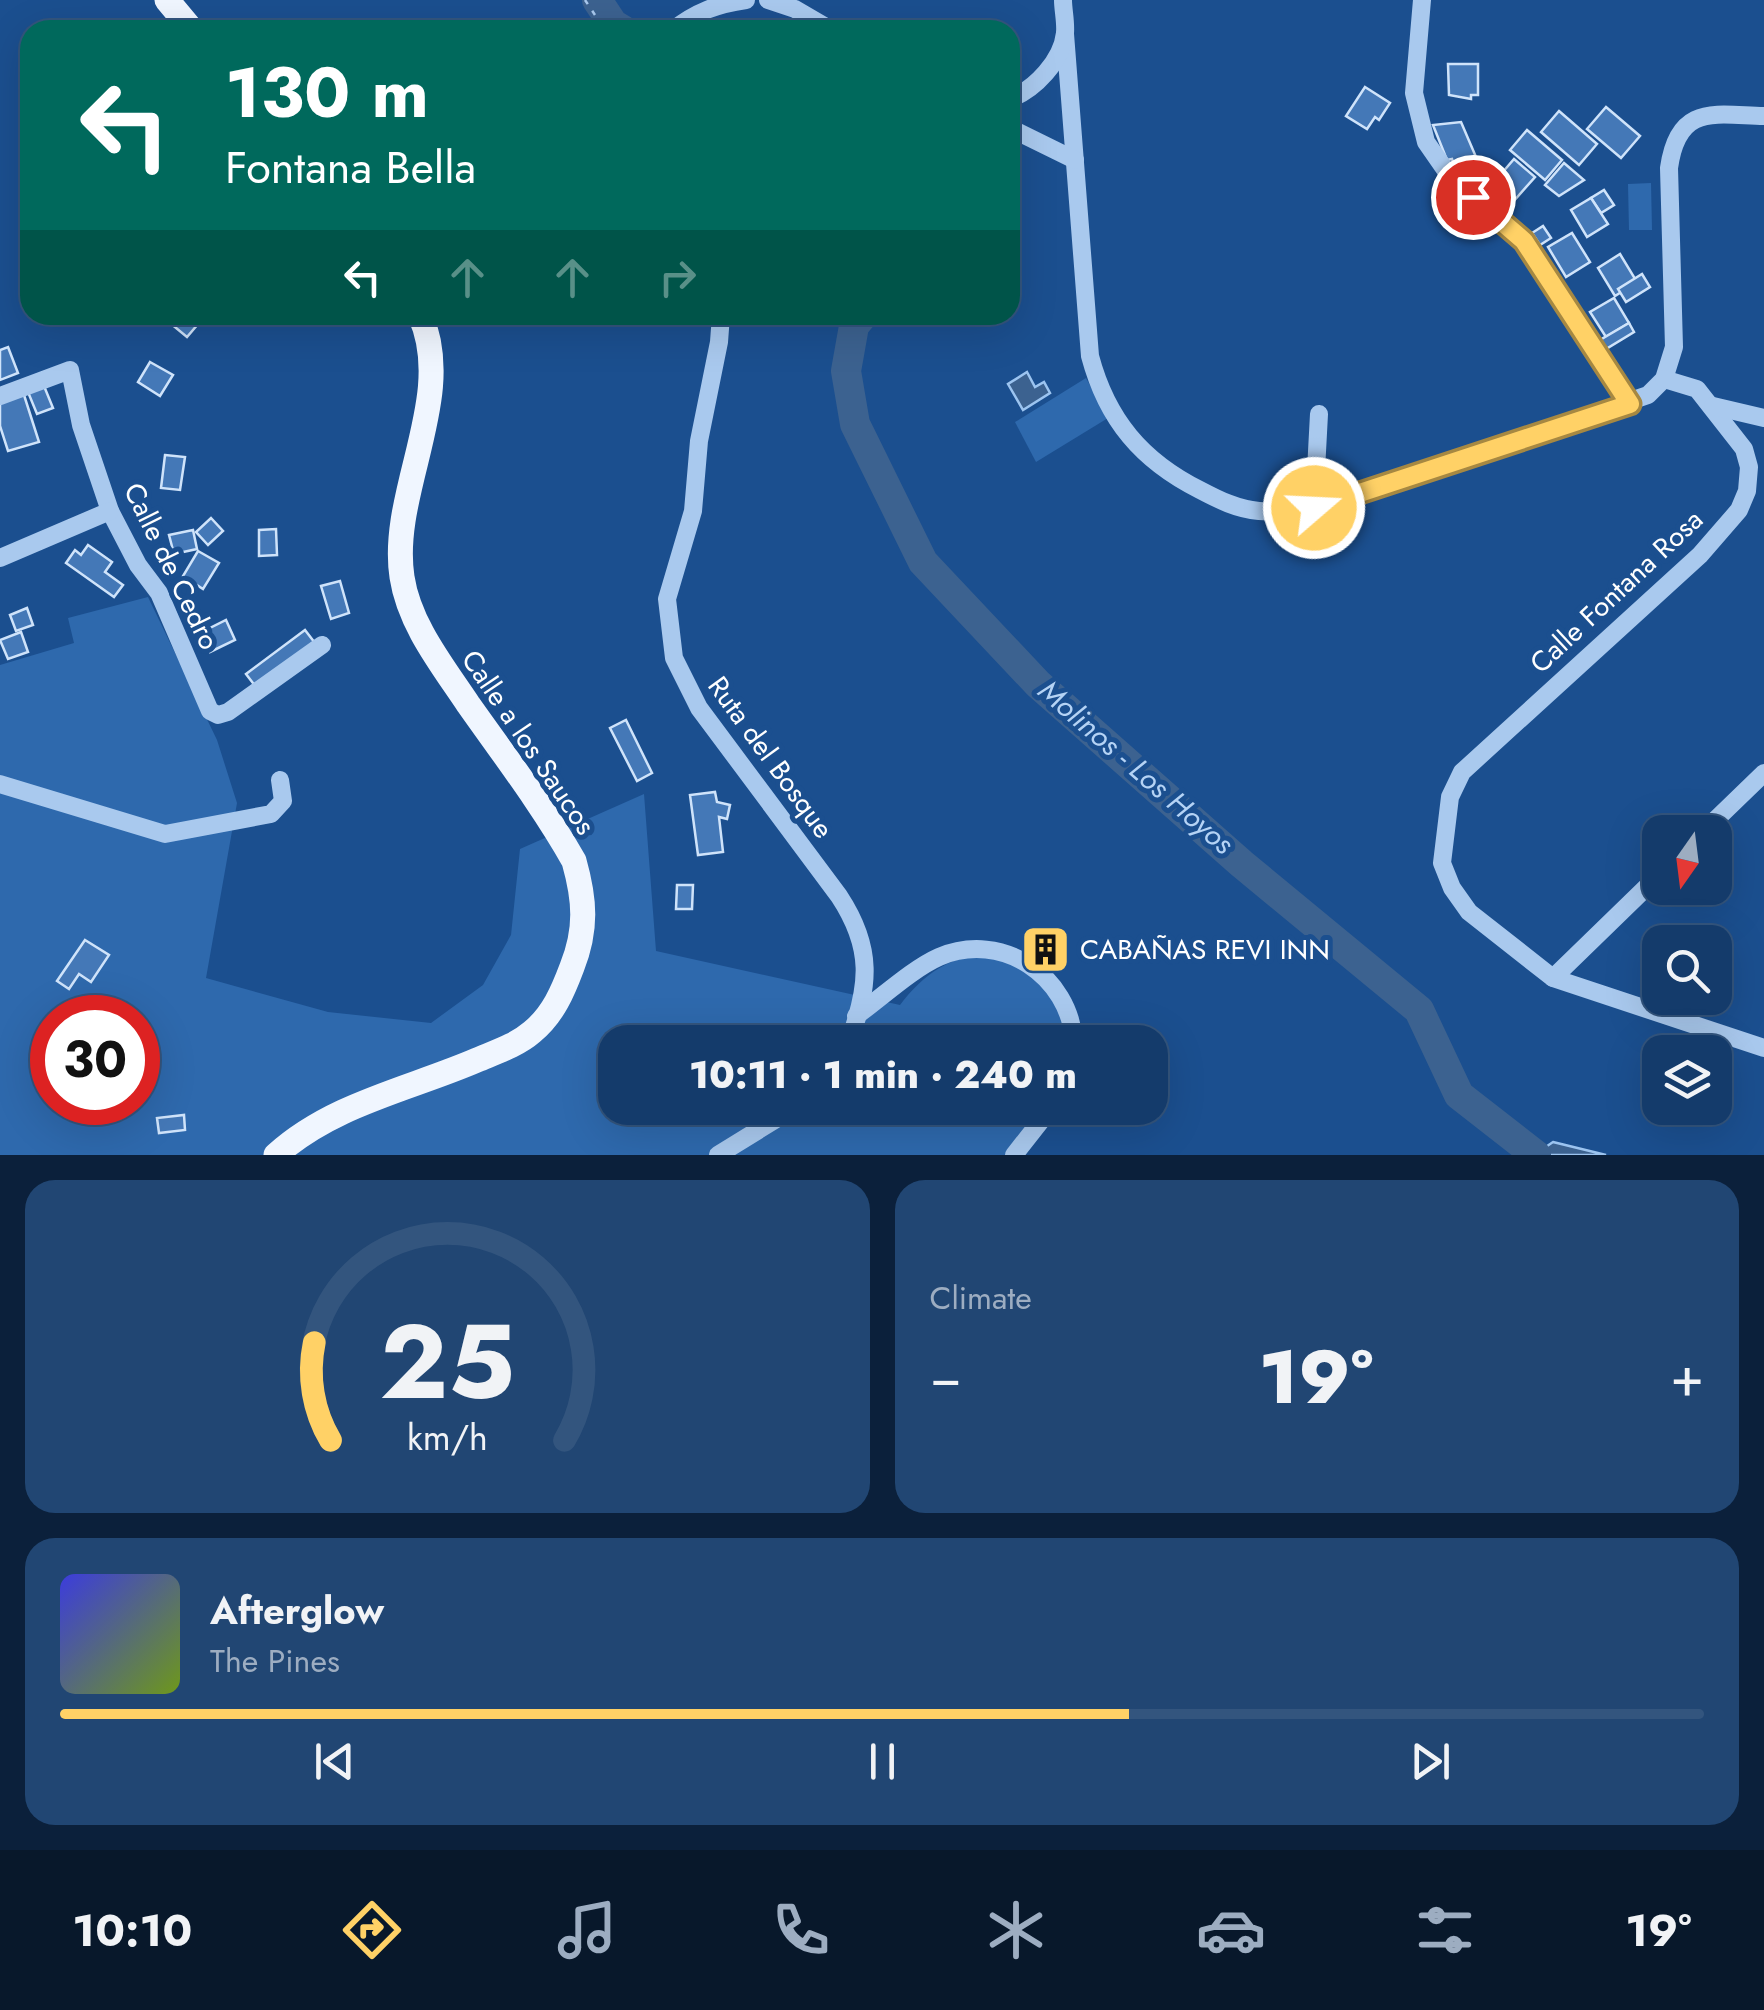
<!DOCTYPE html>
<html lang="en">
<head>
<meta charset="utf-8">
<style>
	:root { --surface:#143b6b; --page:#214673; --text:#f1f3f6; --muted:#9dadc1; --line:#33557e; --accent:#ffd166 }
	body { margin:0; font-family:Jost,sans-serif; background:var(--page); color:var(--text); height:100vh; display:flex; flex-direction:column; font-size:38px; white-space:nowrap }
	* { box-sizing:border-box; margin:0 }
	p { font-size:32px; color:var(--muted) }
	.icon { flex:none; width:55px; height:55px; fill:none; stroke:currentColor; stroke-width:2; stroke-linecap:round; stroke-linejoin:round }
	.map { position:relative; height:1155px; overflow:hidden }
	.panel { display:flex; flex-direction:column; gap:25px; padding:25px; background:#0b203b; flex:1 }
	.panel>* { flex:none }
	.hud { position:absolute; left:20px; top:20px; width:1000px; height:305px; border-radius:30px; box-shadow:0 10px 40px #0002,0 0 0 2px var(--line); background:#00695c; color:#fff; overflow:hidden }
	.needle { width:65px; rotate:194deg }
	.buttons { position:absolute; left:1642px; top:815px; display:grid; gap:20px }
	.buttons a { display:grid; place-items:center; width:90px; height:90px; border-radius:20px; background:var(--surface); box-shadow:0 10px 40px #0002,0 0 0 2px var(--line); font-size:50px }
	.speed { position:absolute; left:30px; top:995px; display:flex; gap:20px; font-size:50px; font-weight:700; text-align:center }
	.speed>* { display:grid; place-content:center; width:130px; height:130px; border-radius:50%; background:var(--surface); box-shadow:0 10px 40px #0002,0 0 0 2px var(--line); line-height:1 }
	.speed .limit { border:15px solid #d22; background:#fff; color:#111 }
	.pin { position:absolute; display:grid; place-items:center; width:85px; height:85px; color:#fff; margin:-42px; border:5px solid #fff; border-radius:50%; box-shadow:0 2px 10px #0007 }
	.me { position:absolute; width:110px; margin:-55px; rotate:71deg; stroke-linejoin:round; filter:drop-shadow(0 0 8px #0008) }
	.turn { display:flex; align-items:center; gap:35px; height:210px; padding:0 40px; font-size:45px }
	.turn .icon { width:130px; height:130px; stroke-width:2.5 }
	.turn b { display:block; font-size:70px; line-height:85px }
	.lanes { display:flex; align-items:center; height:95px; padding:0 40px; background:#0003; justify-content:center; gap:50px; direction:ltr }
	.lanes .off { opacity:.35 }
	.big { font-size:75px; font-weight:800; line-height:1.1 }
	.panel .tile { flex:1; display:flex; flex-direction:column; justify-content:center; gap:15px; min-width:0; padding:0 35px; border-radius:30px; background:var(--page) }
	.panel .dial { align-items:center; gap:0 }
	.dial svg { height:260px; overflow:visible; fill:none; stroke:var(--line); stroke-width:7; stroke-linecap:round; text-anchor:middle }
	.dial text { fill:var(--text); stroke:none }
	.song { display:flex; align-items:center; gap:30px }
	.cover { width:120px; height:120px; border-radius:15px; background:linear-gradient(135deg,hsl(240 70% 55%),hsl(80 70% 35%)) }
	.played { height:10px; border-radius:5px; background:linear-gradient(90deg,var(--accent) 65%,var(--line) 65%) }
	.keys { display:flex; justify-content:space-around; direction:ltr }
	.heat { display:flex; justify-content:space-between; align-items:center; font-size:55px; direction:ltr }
	.panel .tiles { flex:1; display:grid; gap:25px; grid-template-columns:1fr 1fr }
	.tile:last-child { grid-column:span 2 }
	.trip { position:absolute; left:598px; top:1025px; width:570px; height:100px; border-radius:30px; background:var(--surface); box-shadow:0 10px 40px #0002,0 0 0 2px var(--line); font-weight:800; line-height:100px; text-align:center }
	.dock { display:flex; height:160px; justify-content:space-around; align-items:center; background:#08182b; color:var(--muted) }
	.dock .icon { width:70px; height:70px }
	.dock .selected { color:var(--accent) }
	.dock b { font-size:45px; color:var(--text) }
	.map>svg:first-child { display:block }
	.green { fill:#2e69ad; fill-rule:evenodd }
	.water { fill:#3c6290; stroke:#9cc4f0; stroke-width:2.5 }
	.lines { fill:none; stroke-linecap:round; stroke-linejoin:round }
	.river { stroke:#3c6290; stroke-width:30 }
	.building { fill:#4478b7; stroke:#cfe3fa; stroke-width:2.5 }
	.path { stroke:#a9c9ee; stroke-width:2.5; stroke-dasharray:5 8; stroke-linecap:butt }
	.minor { stroke:#a9c9ee; stroke-width:18 }
	.major { stroke:#f0f6ff; stroke-width:25 }
	.route-casing { stroke:#a68842; stroke-width:25 }
	.route { stroke:#ffd166; stroke-width:18 }
	.labels { text-anchor:middle; stroke-width:10; stroke-linejoin:round; paint-order:stroke }
	.street-label { font-size:28px; fill:#fff; stroke:#1b4f8f }
	.poi-label { font-size:28px; fill:#fff; stroke:#1b4f8f; text-anchor:start }
	.water-label { font-size:30px; font-style:italic; fill:#b5d3f5; stroke:#1b4f8f }
</style>
</head>
<body>
<div class="map">
<svg width="1764" height="1155" viewBox="0 0 1764 1155">
	<rect width="100%" height="100%" fill="#1b4f8f"/>
	<g class="green">
		<polygon points="1651,183 1652,230 1629,230 1628,184"/>
		<polygon points="1086,378 1108,418 1036,462 1015,422"/>
		<path d="M148,597L217,740L237,803L206,978L328,1012L431,1023L483,985L511,935L520,849L644,794L656,951L900,1005C945,945 1005,937 1055,998C1063,1009 1065,1029 1069,1042H615V1108H1043L1007,1155H0V665L74,643L68,618ZM52,1018H138V1102H52Z"/>
	</g>
	<g class="water">
		<polygon points="1027,372 1035,387 1044,382 1050,393 1023,410 1008,384"/>
		<polygon points="1553,1142 1606,1155 1534,1155"/>
	</g>
	<g class="lines">
		<g class="river">
			<polyline points="597,0 613,24 623,30"/>
			<polyline points="863,315 854,326 846,371 855,424 923,562 1038,684 1242,864 1419,1010 1459,1095 1536,1155"/>
		</g>
	</g>
	<g class="building">
		<polygon points="1448,64 1478,64 1478,95 1471,95 1471,99 1449,95"/>
		<polygon points="1365,87 1390,103 1379,120 1375,117 1367,129 1346,116"/>
		<polygon points="1606,107 1640,136 1621,158 1587,129"/>
		<polygon points="1559,111 1597,144 1579,165 1541,132"/>
		<polygon points="1461,122 1479,164 1457,173 1452,159 1447,160 1433,125"/>
		<polygon points="1527,130 1562,160 1545,180 1510,150"/>
		<polygon points="1514,159 1535,177 1505,211 1484,194"/>
		<polygon points="1564,163 1584,180 1559,196 1545,185"/>
		<polygon points="1604,190 1614,205 1601,213 1591,198"/>
		<polygon points="1591,198 1608,224 1587,237 1571,210"/>
		<polygon points="1543,226 1551,238 1540,245 1532,233"/>
		<polygon points="1572,233 1590,262 1566,277 1548,247"/>
		<polygon points="1620,254 1637,282 1615,296 1598,268"/>
		<polygon points="1642,274 1650,287 1626,302 1618,289"/>
		<polygon points="1614,298 1629,323 1606,337 1590,312"/>
		<polygon points="166,315 201,315 204,317 187,337 164,318"/>
		<polygon points="1629,323 1634,332 1606,349 1600,340"/>
		<polygon points="8,347 18,373 0,380 0,350"/>
		<polygon points="150,362 173,375 160,396 138,382"/>
		<polygon points="44,386 53,408 37,414 28,392"/>
		<polygon points="24,395 39,442 8,451 0,426 0,402"/>
		<polygon points="165,455 185,457 180,490 161,488"/>
		<polygon points="211,518 223,531 208,545 196,532"/>
		<polygon points="276,529 277,555 259,556 259,530"/>
		<polygon points="193,530 197,549 174,554 169,535"/>
		<polygon points="88,545 112,562 105,572 123,585 114,597 66,563 75,550 81,555"/>
		<polygon points="198,551 219,563 203,589 183,576"/>
		<polygon points="340,581 349,613 331,619 321,586"/>
		<polygon points="27,608 33,625 16,631 10,615"/>
		<polygon points="226,620 235,640 210,652 200,633"/>
		<polygon points="305,630 315,643 256,687 246,674"/>
		<polygon points="21,632 28,652 8,659 0,640"/>
		<polygon points="626,720 652,773 637,781 610,728"/>
		<polygon points="715,792 717,802 730,805 727,819 719,817 723,852 698,855 690,795"/>
		<polygon points="677,885 693,885 692,909 676,909"/>
		<polygon points="1043,935 1058,946 1046,962 1031,951"/>
		<polygon points="85,940 109,955 91,982 79,974 69,989 57,981"/>
		<polygon points="184,1115 185,1130 159,1133 157,1118"/>
	</g>
	<g class="lines">
		<polyline class="path" points="585,0 605,30"/>
		<g class="minor">
			<polyline points="768,0 795,9 831,30"/>
			<polyline points="1422,0 1414,93 1426,142 1451,178 1524,241 1630,403"/>
			<path d="M673,30C696,12 717,4 746,0"/>
			<path d="M1065,34L1090,356C1107,420 1142,461 1200,490C1219,500 1237,509 1259,511C1277,513 1296,509 1314,508L1648,395L1664,379L1674,347L1669,168C1678,103 1715,115 1764,116"/>
			<path d="M1010,99C1035,89 1062,61 1065,33C1066,22 1063,10 1063,0"/>
			<polyline points="1010,128 1075,160"/>
			<path d="M721,315L719,342L699,441L693,511L667,599L674,658L699,708L839,896C874,949 869,986 849,1042"/>
			<polyline points="1664,379 1697,389 1744,449 1749,467 1747,491 1739,510 1700,555 1462,772 1450,797 1442,863 1452,888 1469,912 1553,978 1764,1048"/>
			<polyline points="0,396 70,370 81,425 110,511 138,565 159,593 210,711 218,715 228,712 322,645"/>
			<polyline points="1713,406 1764,418"/>
			<polyline points="1314,508 1319,414"/>
			<polyline points="0,558 110,511"/>
			<polyline points="0,784 165,834 271,814 283,801 280,780"/>
			<polyline points="1703,832 1764,773"/>
			<polyline points="1553,978 1660,874"/>
			<path d="M856,1016C881,998 912,969 939,957C1002,930 1070,976 1074,1042"/>
			<polyline points="718,1155 794,1108"/>
			<polyline points="1014,1155 1051,1108"/>
		</g>
		<g class="major">
			<polyline points="167,0 192,30"/>
			<path d="M276,1155C332,1104 410,1089 477,1060C496,1052 517,1045 532,1032C553,1015 563,991 572,967C587,929 585,900 574,861C543,806 504,755 468,704C442,665 409,624 402,577C389,492 457,397 420,315"/>
		</g>
	</g>
	<g class="lines">
		<defs>
			<polyline id="route" points="1314,508 1630,404 1524,241 1473,197"/>
		</defs>
		<use href="#route" class="route-casing"/>
		<use href="#route" class="route"/>
	</g>
	<defs>
		<symbol id="building-square" viewBox="-11 -11 22 22"><rect x="-9" y="-9" width="18" height="18" rx="4" fill="#ffd166" stroke="#1b4f8f"/><path d="M-4-6H4V6H1V3H-1V6H-4ZM-2.5-4.3h1.7v1.8h-1.7ZM.8-4.3h1.7v1.8H.8ZM-2.5-1h1.7V.8h-1.7ZM.8-1h1.7V.8H.8Z" fill="#111"/></symbol>
	</defs>
	<g fill-rule="evenodd">
		<use href="#building-square" x="1018" y="922" width="55" height="55"/>
	</g>
	<g class="labels">
		<g class="street-label">
			<text transform="translate(172 566) rotate(64)" y="10">Calle de Cedro</text>
			<text transform="translate(1616 591) rotate(-43)" y="10">Calle Fontana Rosa</text>
			<text transform="translate(529 742) rotate(56)" y="10">Calle a los Saucos</text>
			<text transform="translate(771 757) rotate(54)" y="10">Ruta del Bosque</text>
		</g>
		<g class="poi-label">
			<text x="1080" y="959">CABAÑAS REVI INN</text>
		</g>
		<g class="water-label">
			<text transform="translate(1136 767) rotate(41)" y="10">Molinos - Los Hoyos</text>
		</g>
	</g>
</svg>
<div class="buttons">
<a><svg class="needle" viewBox="-14 -14 28 28"><path d="M0-13l5 13h-10z" fill="#e53935"/><path d="M0 13l5-13h-10z" fill="#9dadc1"/></svg></a>
<a><svg class="icon" aria-label="search" viewBox="0 0 24 24"><circle cx="10" cy="10" r="6"/><path d="M15 15l6 6"/></svg></a>
<a><svg class="icon" aria-label="layers" viewBox="0 0 24 24"><path d="M12 4l9 5-9 5-9-5zM3 14l9 5 9-5"/></svg></a>
</div>
<div class="speed"><div class="limit">30</div></div>
<div class="pin" style="left:1473px;top:197px;background:#d93025"><svg class="icon" aria-label="arrive" viewBox="0 0 24 24"><path d="M6 21V4h12l-3 4 3 4H6"/></svg></div>
<svg class="me" style="left:1314px;top:508px" viewBox="-20 -20 40 40"><circle r="17" fill="#ffd166" stroke="#fff" stroke-width="3"/><path d="M0-11L8 9 0 5-8 9z" fill="#fff"/></svg>
<div class="trip">10:11 · 1 min · 240 m</div>
<div class="hud">
<div class="turn"><svg class="icon" aria-label="left" viewBox="0 0 24 24"><path d="M17 20v-9H6M10 6l-5 5 5 5"/></svg><div><b>130 m</b>Fontana Bella</div></div>
<div class="lanes"><svg class="icon" aria-label="left" viewBox="0 0 24 24"><path d="M17 20v-9H6M10 6l-5 5 5 5"/></svg><svg class="icon off" aria-label="ahead" viewBox="0 0 24 24"><path d="M12 20V5M6 11l6-6 6 6"/></svg><svg class="icon off" aria-label="ahead" viewBox="0 0 24 24"><path d="M12 20V5M6 11l6-6 6 6"/></svg><svg class="icon off" aria-label="right" viewBox="0 0 24 24"><path d="M7 20v-9h11M14 6l5 5-5 5"/></svg></div>
</div>
</div>
<section class="panel">
<div class="tiles">
<div class="tile dial"><svg viewBox="0 0 100 80">
<path d="M14 69A42 42 0 1 1 86 69"/>
<path d="M14 69A42 42 0 0 1 9 39" stroke="#ffd166"/>
<text x="50" y="56" font-size="32" font-weight="700">25</text>
<text x="50" y="72" font-size="11">km/h</text>
</svg></div>
<div class="tile"><p>Climate</p>
<div class="heat"><a>−</a><b class="big">19°</b><a>+</a></div>
</div>
<div class="tile">
<div class="song"><i class="cover"></i><div><b>Afterglow</b><p>The Pines</p></div></div>
<div class="played"></div>
<div class="keys"><svg class="icon" aria-label="previous" viewBox="0 0 24 24"><path d="M18 5L8 12l10 7zM5 5v14"/></svg><svg class="icon" aria-label="pause" viewBox="0 0 24 24"><path d="M8 5v14M16 5v14"/></svg><svg class="icon" aria-label="next" viewBox="0 0 24 24"><path d="M6 5l10 7-10 7zM19 5v14"/></svg></div>
</div>
</div>
</section>
<nav class="dock">
<b>10:10</b>
<svg class="icon selected" aria-label="directions" viewBox="0 0 24 24"><path d="M12 3l9 9-9 9-9-9zM9 14v-3h6M13 9l2 2-2 2"/></svg>
<svg class="icon" aria-label="music" viewBox="0 0 24 24"><path d="M9 18V5l10-2v13"/><circle cx="6" cy="18" r="3"/><circle cx="16" cy="16" r="3"/></svg>
<svg class="icon" aria-label="phone" viewBox="0 0 24 24"><path d="M5 4h4l2 5-3 2q2 4 5 5l2-3 5 2v4C11 20 4 13 5 4z"/></svg>
<svg class="icon" aria-label="climate" viewBox="0 0 24 24"><path d="M12 3v18M4 7l16 10M4 17L20 7"/></svg>
<svg class="icon" aria-label="car" viewBox="0 0 24 24"><path d="M5 17H2v-5l4-1 3-4h7l3 4 3 1v5h-3M9 17h6M6 11h13"/><circle cx="7" cy="17" r="2"/><circle cx="17" cy="17" r="2"/></svg>
<svg class="icon" aria-label="filters" viewBox="0 0 24 24"><path d="M4 7h16M4 17h16"/><circle cx="9" cy="7" r="2"/><circle cx="15" cy="17" r="2"/></svg>
<b>19°</b>
</nav>
</body>
</html>
